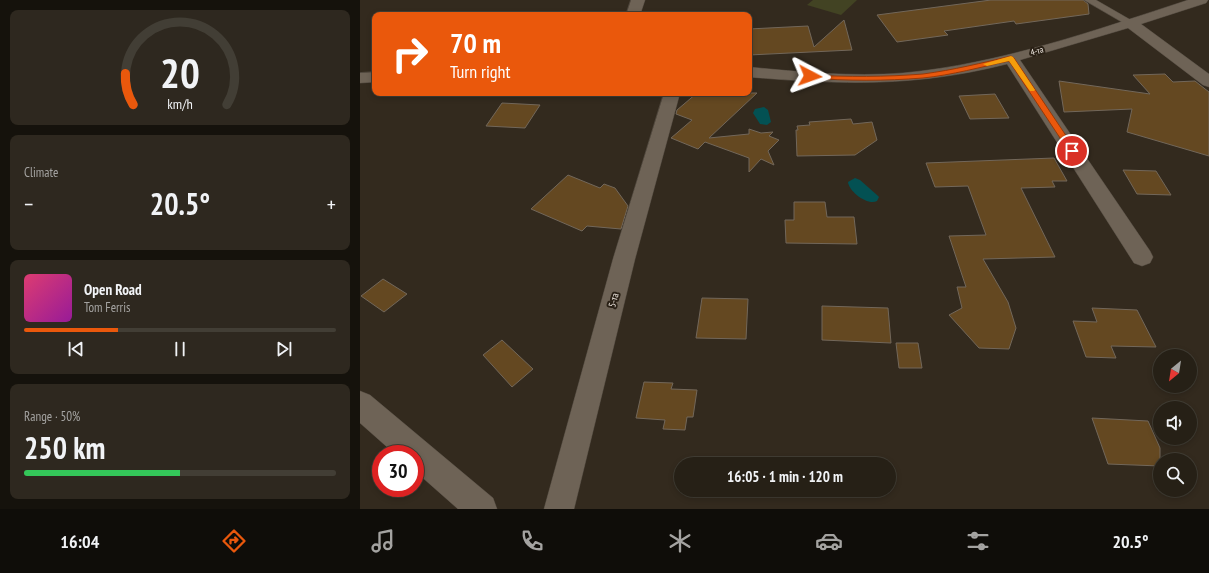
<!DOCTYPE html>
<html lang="en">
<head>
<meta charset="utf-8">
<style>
	:root { --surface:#262016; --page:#2e281f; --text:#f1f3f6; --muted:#a4a3a1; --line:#423e35; --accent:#ea580c }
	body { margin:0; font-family:"PT Sans Narrow",sans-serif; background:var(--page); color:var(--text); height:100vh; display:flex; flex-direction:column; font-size:15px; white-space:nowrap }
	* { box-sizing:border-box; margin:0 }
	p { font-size:13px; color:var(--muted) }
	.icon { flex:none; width:22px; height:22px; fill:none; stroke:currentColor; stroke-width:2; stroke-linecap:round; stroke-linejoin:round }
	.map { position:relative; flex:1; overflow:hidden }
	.details { display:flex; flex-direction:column; gap:10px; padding:10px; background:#15120c; width:360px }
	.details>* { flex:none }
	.guide { position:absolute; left:12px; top:12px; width:380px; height:84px; border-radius:8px; box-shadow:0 2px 6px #0003,0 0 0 1px var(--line); background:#ea580c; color:#fff; overflow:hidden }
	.needle { width:26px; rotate:210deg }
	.controls { position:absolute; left:793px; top:349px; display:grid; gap:8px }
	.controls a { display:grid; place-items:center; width:44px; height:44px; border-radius:50%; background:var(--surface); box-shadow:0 2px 6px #0003,0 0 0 1px var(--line); font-size:20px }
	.speed { position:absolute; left:12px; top:445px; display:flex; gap:8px; font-size:20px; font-weight:700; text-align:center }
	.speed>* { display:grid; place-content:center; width:52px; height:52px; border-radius:50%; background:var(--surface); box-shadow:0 2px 6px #0003,0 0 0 1px var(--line); line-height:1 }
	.speed .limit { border:6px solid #d22; background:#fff; color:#111 }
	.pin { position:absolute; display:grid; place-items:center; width:34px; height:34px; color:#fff; margin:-17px; border:2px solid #fff; border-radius:50%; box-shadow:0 1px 4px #0007 }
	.me { position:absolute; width:44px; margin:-22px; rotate:94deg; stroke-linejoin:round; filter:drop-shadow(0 0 3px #0008) }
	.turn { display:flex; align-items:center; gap:14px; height:84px; padding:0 12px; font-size:18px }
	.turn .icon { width:52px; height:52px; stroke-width:2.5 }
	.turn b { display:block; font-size:28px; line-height:34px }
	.big { font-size:30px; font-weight:700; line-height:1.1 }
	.details .card { flex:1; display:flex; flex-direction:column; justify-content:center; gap:6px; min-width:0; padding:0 14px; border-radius:8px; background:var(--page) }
	.details .dial { align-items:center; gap:0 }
	.dial svg { height:104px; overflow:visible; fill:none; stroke:var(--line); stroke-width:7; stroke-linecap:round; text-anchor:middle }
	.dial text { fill:var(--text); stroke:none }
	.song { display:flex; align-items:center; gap:12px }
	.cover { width:48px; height:48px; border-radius:6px; background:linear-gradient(135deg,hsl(340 70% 55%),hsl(300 70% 35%)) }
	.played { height:4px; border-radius:2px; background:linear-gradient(90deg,var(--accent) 30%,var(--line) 30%) }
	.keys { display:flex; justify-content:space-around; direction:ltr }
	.heat { display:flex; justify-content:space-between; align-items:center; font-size:22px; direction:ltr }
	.charge { height:6px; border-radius:3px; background:linear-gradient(90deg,#34c759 50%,var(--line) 0) }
	.trip { position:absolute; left:314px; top:457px; width:222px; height:40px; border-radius:20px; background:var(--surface); box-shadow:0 2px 6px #0003,0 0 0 1px var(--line); font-weight:700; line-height:40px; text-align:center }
	.dock { display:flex; height:64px; justify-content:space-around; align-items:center; background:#0f0d09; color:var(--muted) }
	.dock .icon { width:28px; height:28px }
	.dock .active { color:var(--accent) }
	.dock b { font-size:18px; color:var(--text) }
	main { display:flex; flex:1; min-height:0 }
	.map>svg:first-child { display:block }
	.green { fill:#424323 }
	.water { fill:#035153 }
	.building { fill:#644821; stroke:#72675a }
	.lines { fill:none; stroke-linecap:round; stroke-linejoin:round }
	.service-casing { stroke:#4f473d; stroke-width:1 }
	.minor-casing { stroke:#4f473d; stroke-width:1 }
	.service { fill:#6e6356; fill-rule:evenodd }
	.minor { fill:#6e6356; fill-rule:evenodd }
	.route { fill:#ea580c; stroke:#983908 }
	.slow { fill:#f59e0b }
	.labels { text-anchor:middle; stroke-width:4; stroke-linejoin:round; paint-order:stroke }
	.far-street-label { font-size:9px; fill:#f5eee7; stroke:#292015 }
	.street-label { font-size:10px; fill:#f5eee7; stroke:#292015 }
</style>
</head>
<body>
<main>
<section class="details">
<div class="card dial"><svg viewBox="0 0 100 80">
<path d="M14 69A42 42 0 1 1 86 69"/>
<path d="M14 69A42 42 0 0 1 8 45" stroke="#ea580c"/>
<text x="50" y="56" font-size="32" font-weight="700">20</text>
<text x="50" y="72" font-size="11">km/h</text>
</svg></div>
<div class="card"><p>Climate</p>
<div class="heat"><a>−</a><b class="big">20.5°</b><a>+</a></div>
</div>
<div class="card">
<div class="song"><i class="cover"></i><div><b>Open Road</b><p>Tom Ferris</p></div></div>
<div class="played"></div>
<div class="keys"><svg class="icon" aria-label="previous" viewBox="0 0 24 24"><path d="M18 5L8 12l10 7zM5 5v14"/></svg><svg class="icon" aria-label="pause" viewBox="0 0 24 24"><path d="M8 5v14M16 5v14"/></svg><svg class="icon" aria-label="next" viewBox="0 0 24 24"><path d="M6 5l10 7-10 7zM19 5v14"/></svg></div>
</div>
<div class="card"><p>Range · 50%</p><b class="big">250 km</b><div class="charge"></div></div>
</section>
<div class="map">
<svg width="849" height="509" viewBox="0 0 849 509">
	<rect width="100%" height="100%" fill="#332a1e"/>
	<polygon class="green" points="453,0 497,0 481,15 447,5"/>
	<g class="water">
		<polygon points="404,107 408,110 411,122 407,125 400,124 393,113 395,109"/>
		<path d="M495,178L500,180L517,195L519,197L517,201C508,206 489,192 488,182Z"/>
	</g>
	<g class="building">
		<polygon points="631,0 723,0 728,4 729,14 656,24 654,21 584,31 588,35 537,42 517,15"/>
		<polygon points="484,20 492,50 389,55 389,29 448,26 454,47"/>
		<polygon points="805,74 813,82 835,81 849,92 849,156 767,132 772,109 704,112 699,81 790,94 773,75"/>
		<polygon points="337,93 397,93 349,138 389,134 389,129 401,133 413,132 409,136 419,140 408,151 414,165 401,159 389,172 389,158 345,142 338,149 311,138 332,120 316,114 317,110"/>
		<polygon points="635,94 649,118 610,119 599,96"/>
		<polygon points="142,103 180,105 165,128 126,126"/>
		<polygon points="491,119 493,124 512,122 517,140 495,155 437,156 436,130 438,130 437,126 450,125 449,122"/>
		<polygon points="694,158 707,181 692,181 695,187 661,188 695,257 623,259 648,302 656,328 649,349 619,348 589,315 602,308 597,287 606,287 589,236 626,235 608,186 575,187 566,163"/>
		<polygon points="763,170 796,171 811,195 777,194"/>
		<polygon points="208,175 240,188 244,184 255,188 268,206 261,229 227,226 222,231 171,209"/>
		<polygon points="434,202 465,202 467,217 494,217 497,244 426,243 425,220 434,220"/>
		<polygon points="23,279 47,294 24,312 1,296"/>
		<polygon points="342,298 388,299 386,339 336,338"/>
		<polygon points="462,306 528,308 531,343 462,340"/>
		<polygon points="732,308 777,310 796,347 751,346 756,358 726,357 713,321 737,322"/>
		<polygon points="142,340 173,369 152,387 123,355"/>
		<polygon points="536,343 558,343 562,368 539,368"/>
		<polygon points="284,382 313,383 311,389 337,390 333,417 327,417 325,430 303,429 305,420 276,418"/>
		<polygon points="732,418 788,421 800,448 800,466 748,464"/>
	</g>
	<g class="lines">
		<defs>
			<polygon id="service" points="724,0 736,0 776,23 771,26 767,25"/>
			<g id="minor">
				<polygon points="271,0 285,0 280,15 266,15"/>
				<path d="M828,0H848L846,3L781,24L849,74V87L843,85L768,28L660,60L790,251L793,257L790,263L782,266L774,263L647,64C556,87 482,85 389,77V67C440,72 492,77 543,73C640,64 736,30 828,0Z"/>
				<polygon points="15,72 15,82 0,83 0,73"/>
				<polygon points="304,93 320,93 275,259 214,509 184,509 253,259"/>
				<polygon points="0,391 10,395 133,498 137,509 98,509 55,471 55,454 35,454 0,423"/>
			</g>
		</defs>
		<use href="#service" class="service-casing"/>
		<use href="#minor" class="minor-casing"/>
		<use href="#service" class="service"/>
		<use href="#minor" class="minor"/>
	</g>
	<path class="route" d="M651,56L654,58L715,149V153H710L649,61C621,67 592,75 563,78C525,81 487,81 450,78L446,76L450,75C487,77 526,77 563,74C593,70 622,63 651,56Z"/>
	<polygon class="slow" points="651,56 653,57 675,90 674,91 670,91 649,61 627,66 623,64"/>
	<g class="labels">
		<g class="far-street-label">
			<text transform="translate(677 51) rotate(-16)" y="3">4-та</text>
		</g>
		<g class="street-label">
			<text transform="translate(253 300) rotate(-75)" y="4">5-та</text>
		</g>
	</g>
</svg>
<div class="controls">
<a><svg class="needle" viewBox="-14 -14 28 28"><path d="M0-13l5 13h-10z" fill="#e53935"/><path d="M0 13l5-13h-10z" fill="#a4a3a1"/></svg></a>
<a><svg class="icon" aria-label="sound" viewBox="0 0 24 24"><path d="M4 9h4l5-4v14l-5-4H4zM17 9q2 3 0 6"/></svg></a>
<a><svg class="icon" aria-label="search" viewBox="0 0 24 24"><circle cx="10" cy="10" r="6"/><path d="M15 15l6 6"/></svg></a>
</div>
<div class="speed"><div class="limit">30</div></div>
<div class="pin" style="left:712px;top:151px;background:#d93025"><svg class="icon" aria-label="arrive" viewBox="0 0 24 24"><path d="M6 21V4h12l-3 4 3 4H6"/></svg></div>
<svg class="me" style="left:450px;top:76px" viewBox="-20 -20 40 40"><path d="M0-17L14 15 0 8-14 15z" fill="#ea580c" stroke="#fff" stroke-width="4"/></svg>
<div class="trip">16:05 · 1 min · 120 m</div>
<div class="guide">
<div class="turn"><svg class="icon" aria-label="right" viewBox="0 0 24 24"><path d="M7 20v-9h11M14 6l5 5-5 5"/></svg><div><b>70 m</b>Turn right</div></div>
</div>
</div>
</main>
<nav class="dock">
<b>16:04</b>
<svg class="icon active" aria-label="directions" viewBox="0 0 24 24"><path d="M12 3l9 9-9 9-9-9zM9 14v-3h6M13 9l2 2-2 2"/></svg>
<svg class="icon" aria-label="music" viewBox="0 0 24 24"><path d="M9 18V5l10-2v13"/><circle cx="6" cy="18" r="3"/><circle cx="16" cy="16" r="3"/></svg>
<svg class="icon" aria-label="phone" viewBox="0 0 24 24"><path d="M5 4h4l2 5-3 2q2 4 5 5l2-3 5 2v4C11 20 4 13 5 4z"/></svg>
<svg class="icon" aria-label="climate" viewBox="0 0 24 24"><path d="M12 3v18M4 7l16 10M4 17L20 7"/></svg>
<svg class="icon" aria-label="car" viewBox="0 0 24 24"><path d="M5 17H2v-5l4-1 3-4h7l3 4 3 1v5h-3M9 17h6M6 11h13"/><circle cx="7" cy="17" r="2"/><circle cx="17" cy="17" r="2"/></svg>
<svg class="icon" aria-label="filters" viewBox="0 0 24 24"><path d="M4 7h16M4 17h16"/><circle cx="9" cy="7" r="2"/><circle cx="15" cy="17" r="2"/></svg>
<b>20.5°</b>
</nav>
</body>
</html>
